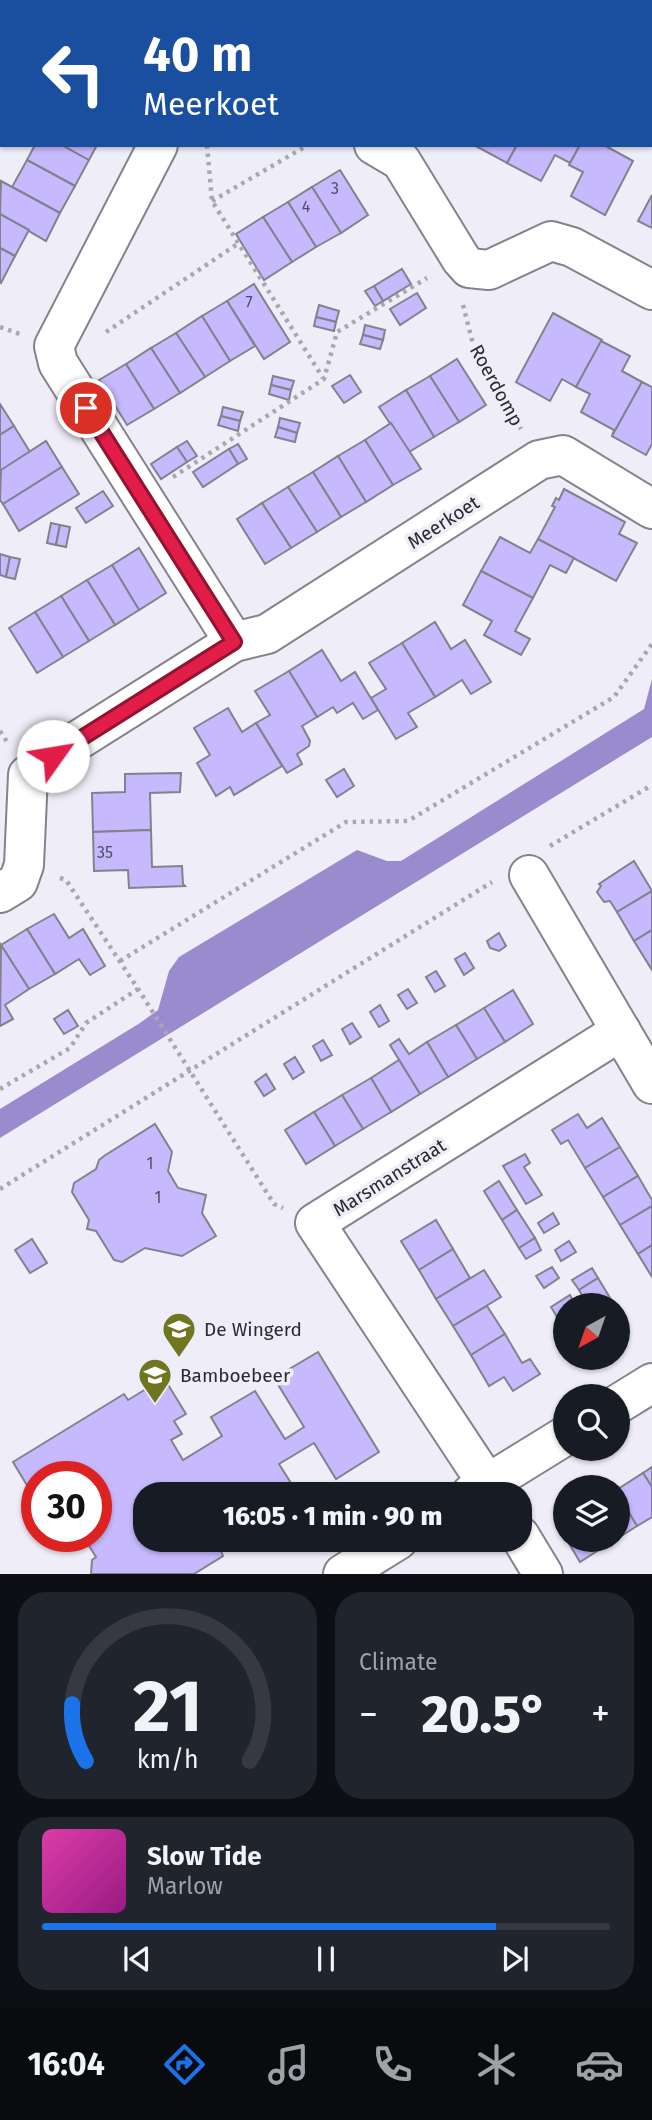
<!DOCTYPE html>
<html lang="en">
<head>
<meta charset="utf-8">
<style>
	:root { --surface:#171b24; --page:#20242c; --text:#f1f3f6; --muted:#9ea1a6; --line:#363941; --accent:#1a73e8 }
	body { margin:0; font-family:"Fira Sans",sans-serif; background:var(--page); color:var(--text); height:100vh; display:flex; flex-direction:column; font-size:26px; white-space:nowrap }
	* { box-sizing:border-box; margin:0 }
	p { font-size:23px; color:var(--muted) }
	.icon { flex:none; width:38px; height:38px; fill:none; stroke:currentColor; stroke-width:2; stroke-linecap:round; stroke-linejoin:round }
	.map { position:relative; height:1574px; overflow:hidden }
	.side { display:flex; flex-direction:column; gap:18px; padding:18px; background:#0d0f14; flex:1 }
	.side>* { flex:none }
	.guide { position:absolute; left:0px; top:0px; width:653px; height:147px; box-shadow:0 2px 5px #0004; background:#1a4fa0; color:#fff; overflow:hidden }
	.needle { width:46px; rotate:220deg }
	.fabs { position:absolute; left:553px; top:1293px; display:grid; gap:14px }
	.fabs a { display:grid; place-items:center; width:77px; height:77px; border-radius:50%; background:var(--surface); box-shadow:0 2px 5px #0004; font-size:35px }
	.speed { position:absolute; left:21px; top:1461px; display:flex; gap:14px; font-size:35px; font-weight:700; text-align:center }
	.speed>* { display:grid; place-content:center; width:91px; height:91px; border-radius:50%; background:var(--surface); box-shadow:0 2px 5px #0004; line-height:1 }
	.speed .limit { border:10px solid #d22; background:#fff; color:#111 }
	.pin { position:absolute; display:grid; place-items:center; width:60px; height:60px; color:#fff; margin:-30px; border:4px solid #fff; border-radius:50%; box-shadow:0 2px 7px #0007 }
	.me { position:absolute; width:77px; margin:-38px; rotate:58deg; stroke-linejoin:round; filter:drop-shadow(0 0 5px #0008) }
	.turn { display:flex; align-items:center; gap:24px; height:147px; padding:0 28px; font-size:32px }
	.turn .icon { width:91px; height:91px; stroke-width:2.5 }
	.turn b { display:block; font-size:49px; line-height:60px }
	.big { font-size:52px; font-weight:800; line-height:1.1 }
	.side .widget { flex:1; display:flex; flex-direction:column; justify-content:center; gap:10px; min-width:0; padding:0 24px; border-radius:28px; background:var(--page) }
	.side .dial { align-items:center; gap:0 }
	.dial svg { height:182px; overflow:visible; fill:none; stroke:var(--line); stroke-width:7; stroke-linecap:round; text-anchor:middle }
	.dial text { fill:var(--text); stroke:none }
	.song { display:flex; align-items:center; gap:21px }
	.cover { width:84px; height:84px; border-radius:10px; background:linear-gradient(135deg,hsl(320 70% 55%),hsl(310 70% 35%)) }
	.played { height:7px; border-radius:4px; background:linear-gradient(90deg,var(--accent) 80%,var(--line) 80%) }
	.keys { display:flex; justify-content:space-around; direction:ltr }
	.heat { display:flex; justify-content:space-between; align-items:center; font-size:38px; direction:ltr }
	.side .tiles { flex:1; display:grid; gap:18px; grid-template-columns:1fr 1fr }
	.widget:last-child { grid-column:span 2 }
	.trip { position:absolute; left:133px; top:1482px; width:399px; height:70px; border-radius:28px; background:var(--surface); box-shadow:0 2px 5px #0004; font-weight:800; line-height:70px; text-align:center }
	.tabs { display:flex; height:112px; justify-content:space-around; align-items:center; background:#090b0e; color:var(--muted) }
	.tabs .icon { width:49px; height:49px }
	.tabs .active { color:var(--accent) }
	.tabs b { font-size:32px; color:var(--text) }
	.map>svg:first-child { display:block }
	.water { fill:#998bcd }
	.building { fill:#c7b9fe; stroke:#83828c; stroke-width:2 }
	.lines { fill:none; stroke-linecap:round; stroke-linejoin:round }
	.minor-casing { stroke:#84828c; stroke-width:42 }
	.path { stroke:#a9a8b0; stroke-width:4.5; stroke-dasharray:3.5 5; stroke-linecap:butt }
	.minor { stroke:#fff; stroke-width:38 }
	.route-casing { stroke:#92132f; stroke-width:18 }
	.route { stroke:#e11d48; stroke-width:12 }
	.labels { text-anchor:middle; stroke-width:7; stroke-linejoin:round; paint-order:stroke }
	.number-label { font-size:16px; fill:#514e62 }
	.street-label { font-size:19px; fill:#2a2a2e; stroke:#efedf8 }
	.poi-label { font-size:19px; fill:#2a2a2e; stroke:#efedf8; text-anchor:start }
</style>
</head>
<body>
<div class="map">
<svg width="652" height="1574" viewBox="0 0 652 1574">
	<rect width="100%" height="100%" fill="#efedf8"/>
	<polygon class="water" points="652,679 652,737 0,1138 0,1109 140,1023 158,1010 169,971 179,957 357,850 387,861 401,861 644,709"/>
	<g class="building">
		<polygon points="37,0 90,0 91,2 37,2"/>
		<rect x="234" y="0" width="63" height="2"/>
		<polygon points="35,145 62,145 89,160 75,186 27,160"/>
		<polygon points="62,145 97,145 89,160"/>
		<polygon points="474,145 517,145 507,163"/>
		<polygon points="517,145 580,145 570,163 555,155 541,181 507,163"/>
		<polygon points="580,145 604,145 633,161 605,215 571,196 583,172 569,165"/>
		<polygon points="27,160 75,186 60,213 12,187"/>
		<polygon points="340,170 368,215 341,233 312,187"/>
		<polygon points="1,181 60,213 46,241 0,214"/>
		<polygon points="312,187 341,233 316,247 288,202"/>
		<polygon points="652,195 652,228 638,221"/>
		<polygon points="288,202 316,247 292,262 263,217"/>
		<polygon points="0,214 29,230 15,256 0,248"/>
		<polygon points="263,217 292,262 264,280 236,234"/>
		<polygon points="0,248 15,256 1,283 0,282"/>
		<polygon points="402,269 411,284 383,301 374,286"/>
		<polygon points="254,284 290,342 264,359 227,301"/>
		<polygon points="374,286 383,301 375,306 365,291"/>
		<polygon points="417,293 426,308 400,325 390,309"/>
		<polygon points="227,301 255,346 230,361 202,316"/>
		<polygon points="319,305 339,311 336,322 316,317"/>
		<polygon points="553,313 602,340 576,387 562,379 550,401 516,382"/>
		<polygon points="202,316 230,361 205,377 176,333"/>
		<polygon points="316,317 336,322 334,331 314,326"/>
		<polygon points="365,325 385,330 383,340 363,335"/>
		<polygon points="176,333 205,377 180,393 151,348"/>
		<polygon points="363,335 383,340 380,349 360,344"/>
		<polygon points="601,341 630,356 622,371 642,382 612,436 614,430 581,412 590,394 576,387"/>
		<polygon points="151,348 180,393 154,409 126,364"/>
		<polygon points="457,359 486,405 459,422 430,376"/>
		<polygon points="126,364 154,409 127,425 99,380"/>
		<polygon points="350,375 361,392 344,403 332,386"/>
		<polygon points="273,376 294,381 291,390 271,385"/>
		<polygon points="430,376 459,422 434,437 406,390"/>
		<polygon points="642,382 652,387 652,444 646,455 612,436"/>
		<polygon points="271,385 291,390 289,400 269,394"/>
		<polygon points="406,390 434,437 409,452 379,407"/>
		<polygon points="0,404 14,426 0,435"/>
		<polygon points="223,407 243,412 240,421 221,416"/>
		<polygon points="221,416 240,421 238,431 218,425"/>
		<polygon points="280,418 300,423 297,433 278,427"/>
		<polygon points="391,423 421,469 393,485 365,440"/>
		<polygon points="14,426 30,452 0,472 0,435"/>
		<polygon points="278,427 297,433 295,442 275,437"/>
		<polygon points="365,440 393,485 366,502 338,456"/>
		<polygon points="46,441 62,467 3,504 0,500 1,470"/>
		<polygon points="187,441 197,456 187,462 177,447"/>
		<polygon points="238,444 247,459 238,464 229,449"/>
		<polygon points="177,447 187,462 161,479 151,464"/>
		<polygon points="229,449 238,464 203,487 193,472"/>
		<polygon points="338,456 366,502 341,517 313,472"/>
		<polygon points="62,467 79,494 19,531 3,504"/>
		<polygon points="313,472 341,517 317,532 288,487"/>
		<polygon points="288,487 317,532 291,548 262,503"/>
		<polygon points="564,489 625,522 619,534 637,543 616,581 538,539 555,507 552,506 556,498 559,500"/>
		<polygon points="103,491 113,506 86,523 76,508"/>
		<polygon points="262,503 291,548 265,564 237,519"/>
		<polygon points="51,523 60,525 56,545 47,543"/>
		<polygon points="60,525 70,527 66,547 56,545"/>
		<polygon points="500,537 530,553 538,539 574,558 566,573 550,565 533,598 481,571"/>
		<polygon points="139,548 166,593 139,610 112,565"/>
		<polygon points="0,554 10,557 6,577 0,575"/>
		<polygon points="10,557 20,559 15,579 6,577"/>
		<polygon points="112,565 139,610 115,625 87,580"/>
		<polygon points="481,571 533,598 515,631 530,639 521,655 484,635 492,621 463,605"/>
		<polygon points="87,580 115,625 89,641 61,596"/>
		<polygon points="61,596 89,641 63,657 35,612"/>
		<polygon points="35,612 63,657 37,673 9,628"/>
		<polygon points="435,622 451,649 465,640 491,682 471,694 462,680 435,697 402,643"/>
		<polygon points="402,643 435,697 408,713 417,727 396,739 371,698 386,689 369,663"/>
		<polygon points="322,650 341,681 355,672 378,710 363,719 353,703 337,713 333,707 317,717 289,671"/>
		<polygon points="289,671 317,717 302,726 310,741 309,746 297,754 302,764 287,773 256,723 270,715 255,691"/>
		<polygon points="228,708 242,732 256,723 282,766 234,795 230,787 216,796 197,763 210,755 194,728"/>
		<polygon points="344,769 354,786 337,797 326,780"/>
		<polygon points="181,773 180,792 150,793 151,830 93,832 92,793 125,792 125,774"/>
		<polygon points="151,830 152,867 182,866 183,884 185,886 129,888 128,870 94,871 93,832"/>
		<polygon points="634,861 652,891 617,912 610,901 604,902 597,892 601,886 599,884"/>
		<polygon points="652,891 652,930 634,941 617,912"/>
		<polygon points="54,914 69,938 83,929 105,966 90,975 79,959 55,974 27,929"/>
		<polygon points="27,929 55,974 29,989 1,945"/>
		<polygon points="652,930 652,970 634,941"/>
		<polygon points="499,933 506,946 499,951 490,948 487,941"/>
		<polygon points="1,945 29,989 5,1005 13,1019 0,1026"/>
		<polygon points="465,953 474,968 464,975 455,959"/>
		<polygon points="436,971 445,986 435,992 426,977"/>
		<polygon points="408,989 417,1003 407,1009 398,995"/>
		<polygon points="513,990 533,1024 505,1042 484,1008"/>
		<polygon points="380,1005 389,1021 379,1027 370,1012"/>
		<polygon points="484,1008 505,1042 477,1059 456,1025"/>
		<polygon points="68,1010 78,1026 64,1034 54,1019"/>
		<polygon points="352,1023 361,1037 350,1044 342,1029"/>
		<polygon points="456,1025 477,1059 448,1077 427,1042"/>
		<polygon points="399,1039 409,1054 427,1042 448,1077 420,1094 390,1045"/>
		<polygon points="323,1040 332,1055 321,1061 313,1046"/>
		<polygon points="295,1057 304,1072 293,1079 284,1064"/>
		<polygon points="399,1060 420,1094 391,1112 371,1078"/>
		<polygon points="266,1074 275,1089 264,1096 255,1082"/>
		<polygon points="371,1078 391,1112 363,1129 342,1095"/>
		<polygon points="342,1095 363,1129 335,1146 314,1112"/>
		<polygon points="314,1112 335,1146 306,1164 285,1130"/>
		<polygon points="578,1114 587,1128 602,1118 620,1147 585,1168 568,1140 561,1144 552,1130"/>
		<polygon points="155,1124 172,1152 168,1171 178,1188 206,1195 202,1213 216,1236 182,1256 145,1248 122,1262 114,1260 96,1231 87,1229 89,1220 72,1192 74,1183 96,1169 99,1160 104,1156"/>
		<polygon points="620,1147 638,1176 603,1197 585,1168"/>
		<polygon points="525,1154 530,1163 524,1167 542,1195 526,1204 503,1166"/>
		<polygon points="638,1176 652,1200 652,1206 620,1225 603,1197"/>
		<polygon points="499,1181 517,1210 502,1220 484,1191"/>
		<polygon points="652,1206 652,1245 638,1254 620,1225"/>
		<polygon points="517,1210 535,1238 519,1248 502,1220"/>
		<polygon points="553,1213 559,1224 544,1233 538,1223"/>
		<polygon points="436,1220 453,1249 419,1270 401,1241"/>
		<polygon points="535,1238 541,1250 526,1259 519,1248"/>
		<polygon points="32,1239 47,1263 30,1273 15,1250"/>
		<polygon points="569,1241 576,1252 561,1261 555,1250"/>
		<polygon points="652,1245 652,1277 638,1254"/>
		<polygon points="453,1249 470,1278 436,1299 419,1270"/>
		<polygon points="552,1267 559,1278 544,1288 536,1276"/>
		<polygon points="592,1268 598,1278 579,1290 572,1280"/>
		<polygon points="484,1270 501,1297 453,1326 436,1299"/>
		<polygon points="598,1278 615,1306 588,1306 579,1290"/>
		<polygon points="570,1295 576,1306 565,1306 565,1330 551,1307"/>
		<polygon points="487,1306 505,1334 471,1355 453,1326"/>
		<polygon points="505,1334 522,1363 530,1359 540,1374 513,1391 504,1377 489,1386 471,1355"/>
		<polygon points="318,1352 379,1452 336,1479 314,1443 279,1464 298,1494 145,1494 145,1540 240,1540 221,1551 223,1556 194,1574 91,1574 92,1560 96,1557 83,1536 96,1536 96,1477 37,1477 37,1502 13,1462 124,1394 128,1400 164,1378 186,1414 174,1421 182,1434 171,1440 183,1460 222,1436 211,1417 255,1391 285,1439 304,1427 274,1378"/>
		<polygon points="652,1467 652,1487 643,1473"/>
		<polygon points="643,1473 652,1487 652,1517 637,1526 618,1495 618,1489"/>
		<polygon points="618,1495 637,1526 618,1538"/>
		<polygon points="565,1521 565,1538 558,1526"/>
		<polygon points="567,1540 606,1540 608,1544 580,1562"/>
	</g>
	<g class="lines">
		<defs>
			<g id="minor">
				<polyline points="170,0 170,2"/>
				<polyline points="374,145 401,161 461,259 469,268 489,270 551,241 572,247 652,290"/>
				<polyline points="234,642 267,634 539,460 563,455 652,509"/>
				<polyline points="529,875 652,1084"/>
				<polyline points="0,893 18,882 24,865 28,775 53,756 234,642 58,363 54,346 158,145"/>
				<polyline points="618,1404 652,1383"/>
				<polyline points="471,1494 565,1436"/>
				<polyline points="494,1494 315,1223 621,1031"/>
				<polyline points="520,1536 543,1574"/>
				<polyline points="343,1574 398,1540"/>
			</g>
		</defs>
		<use href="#minor" class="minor-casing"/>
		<g class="path">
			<polyline points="207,145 212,201 323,378"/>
			<polyline points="212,201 308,145"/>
			<polyline points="463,305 474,348 521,429"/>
			<polyline points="0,327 20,334"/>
			<polyline points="106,332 239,243"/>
			<polyline points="173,477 324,379 337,332 427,278"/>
			<polyline points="0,731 9,745"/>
			<polyline points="550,846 652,785"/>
			<polyline points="60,878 66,880 142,995 274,1204 283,1208"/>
			<polyline points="120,961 346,822 408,821 614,697 652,644"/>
			<polyline points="0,1089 70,1048 86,1023 138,989"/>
			<polyline points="0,1189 492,882"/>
		</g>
		<use href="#minor" class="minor"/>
	</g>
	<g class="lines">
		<defs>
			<polyline id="route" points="53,756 234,642 86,408"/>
		</defs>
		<use href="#route" class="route-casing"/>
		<use href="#route" class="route"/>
	</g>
	<defs>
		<symbol id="school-pin" viewBox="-11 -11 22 30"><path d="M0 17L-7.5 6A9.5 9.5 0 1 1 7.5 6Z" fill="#70761f" stroke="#efedf8"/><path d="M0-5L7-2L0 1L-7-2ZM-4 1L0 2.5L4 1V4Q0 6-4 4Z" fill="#fff"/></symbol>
	</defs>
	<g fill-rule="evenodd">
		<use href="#school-pin" x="160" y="1310" width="38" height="52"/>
		<use href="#school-pin" x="136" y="1356" width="38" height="52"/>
	</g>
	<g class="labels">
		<g class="number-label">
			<text x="335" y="194">3</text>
			<text x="306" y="212">4</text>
			<text x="249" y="308">7</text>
			<text x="105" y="858">35</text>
			<text x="150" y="1169">1</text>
			<text x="158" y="1203">1</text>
		</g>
		<g class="street-label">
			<text transform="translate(497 385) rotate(61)" y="7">Roerdomp</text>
			<text transform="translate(443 522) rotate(-33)" y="7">Meerkoet</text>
			<text transform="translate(389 1177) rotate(-32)" y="7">Marsmanstraat</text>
		</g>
		<g class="poi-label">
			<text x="204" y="1336">De Wingerd</text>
			<text x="180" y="1382">Bamboebeer</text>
		</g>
	</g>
</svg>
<div class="fabs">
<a><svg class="needle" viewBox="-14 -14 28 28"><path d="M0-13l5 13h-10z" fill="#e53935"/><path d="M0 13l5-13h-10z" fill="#9ea1a6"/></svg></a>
<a><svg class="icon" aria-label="search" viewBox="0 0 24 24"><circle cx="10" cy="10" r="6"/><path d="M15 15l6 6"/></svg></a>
<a><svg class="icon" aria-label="layers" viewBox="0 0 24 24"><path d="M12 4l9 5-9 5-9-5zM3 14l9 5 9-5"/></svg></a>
</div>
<div class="speed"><div class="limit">30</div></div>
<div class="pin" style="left:86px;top:408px;background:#d93025"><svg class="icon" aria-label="arrive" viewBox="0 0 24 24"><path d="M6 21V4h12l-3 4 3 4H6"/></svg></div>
<svg class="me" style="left:53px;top:756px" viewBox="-20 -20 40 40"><circle r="19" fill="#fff"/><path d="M0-13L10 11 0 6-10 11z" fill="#e11d48"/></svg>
<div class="trip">16:05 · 1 min · 90 m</div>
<div class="guide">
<div class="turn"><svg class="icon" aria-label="left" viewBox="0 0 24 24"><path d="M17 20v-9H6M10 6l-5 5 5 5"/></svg><div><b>40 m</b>Meerkoet</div></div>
</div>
</div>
<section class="side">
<div class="tiles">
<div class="widget dial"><svg viewBox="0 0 100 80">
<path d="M14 69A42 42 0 1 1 86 69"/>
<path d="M14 69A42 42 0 0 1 8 44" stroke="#1a73e8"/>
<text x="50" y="56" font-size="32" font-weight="700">21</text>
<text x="50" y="72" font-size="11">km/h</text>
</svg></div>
<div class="widget"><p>Climate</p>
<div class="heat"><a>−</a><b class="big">20.5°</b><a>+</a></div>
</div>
<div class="widget">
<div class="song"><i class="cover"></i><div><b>Slow Tide</b><p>Marlow</p></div></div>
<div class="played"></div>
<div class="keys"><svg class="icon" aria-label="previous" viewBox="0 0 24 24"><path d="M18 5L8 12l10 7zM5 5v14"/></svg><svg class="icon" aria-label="pause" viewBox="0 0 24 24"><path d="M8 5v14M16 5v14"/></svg><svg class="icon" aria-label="next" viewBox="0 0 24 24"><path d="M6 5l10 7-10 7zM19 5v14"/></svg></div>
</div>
</div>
</section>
<nav class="tabs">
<b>16:04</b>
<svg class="icon active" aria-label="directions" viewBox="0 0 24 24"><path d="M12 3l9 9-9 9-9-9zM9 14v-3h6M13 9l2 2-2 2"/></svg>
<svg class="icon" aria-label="music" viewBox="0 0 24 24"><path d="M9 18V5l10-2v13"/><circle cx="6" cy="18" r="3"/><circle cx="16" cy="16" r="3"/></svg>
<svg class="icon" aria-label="phone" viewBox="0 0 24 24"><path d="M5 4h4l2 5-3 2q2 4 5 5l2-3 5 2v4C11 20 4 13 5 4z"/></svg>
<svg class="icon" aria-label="climate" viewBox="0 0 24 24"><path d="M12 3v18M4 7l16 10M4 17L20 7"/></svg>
<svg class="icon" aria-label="car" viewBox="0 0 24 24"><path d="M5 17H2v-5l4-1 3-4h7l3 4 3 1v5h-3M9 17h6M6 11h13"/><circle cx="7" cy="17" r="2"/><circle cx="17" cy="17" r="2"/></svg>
</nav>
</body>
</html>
